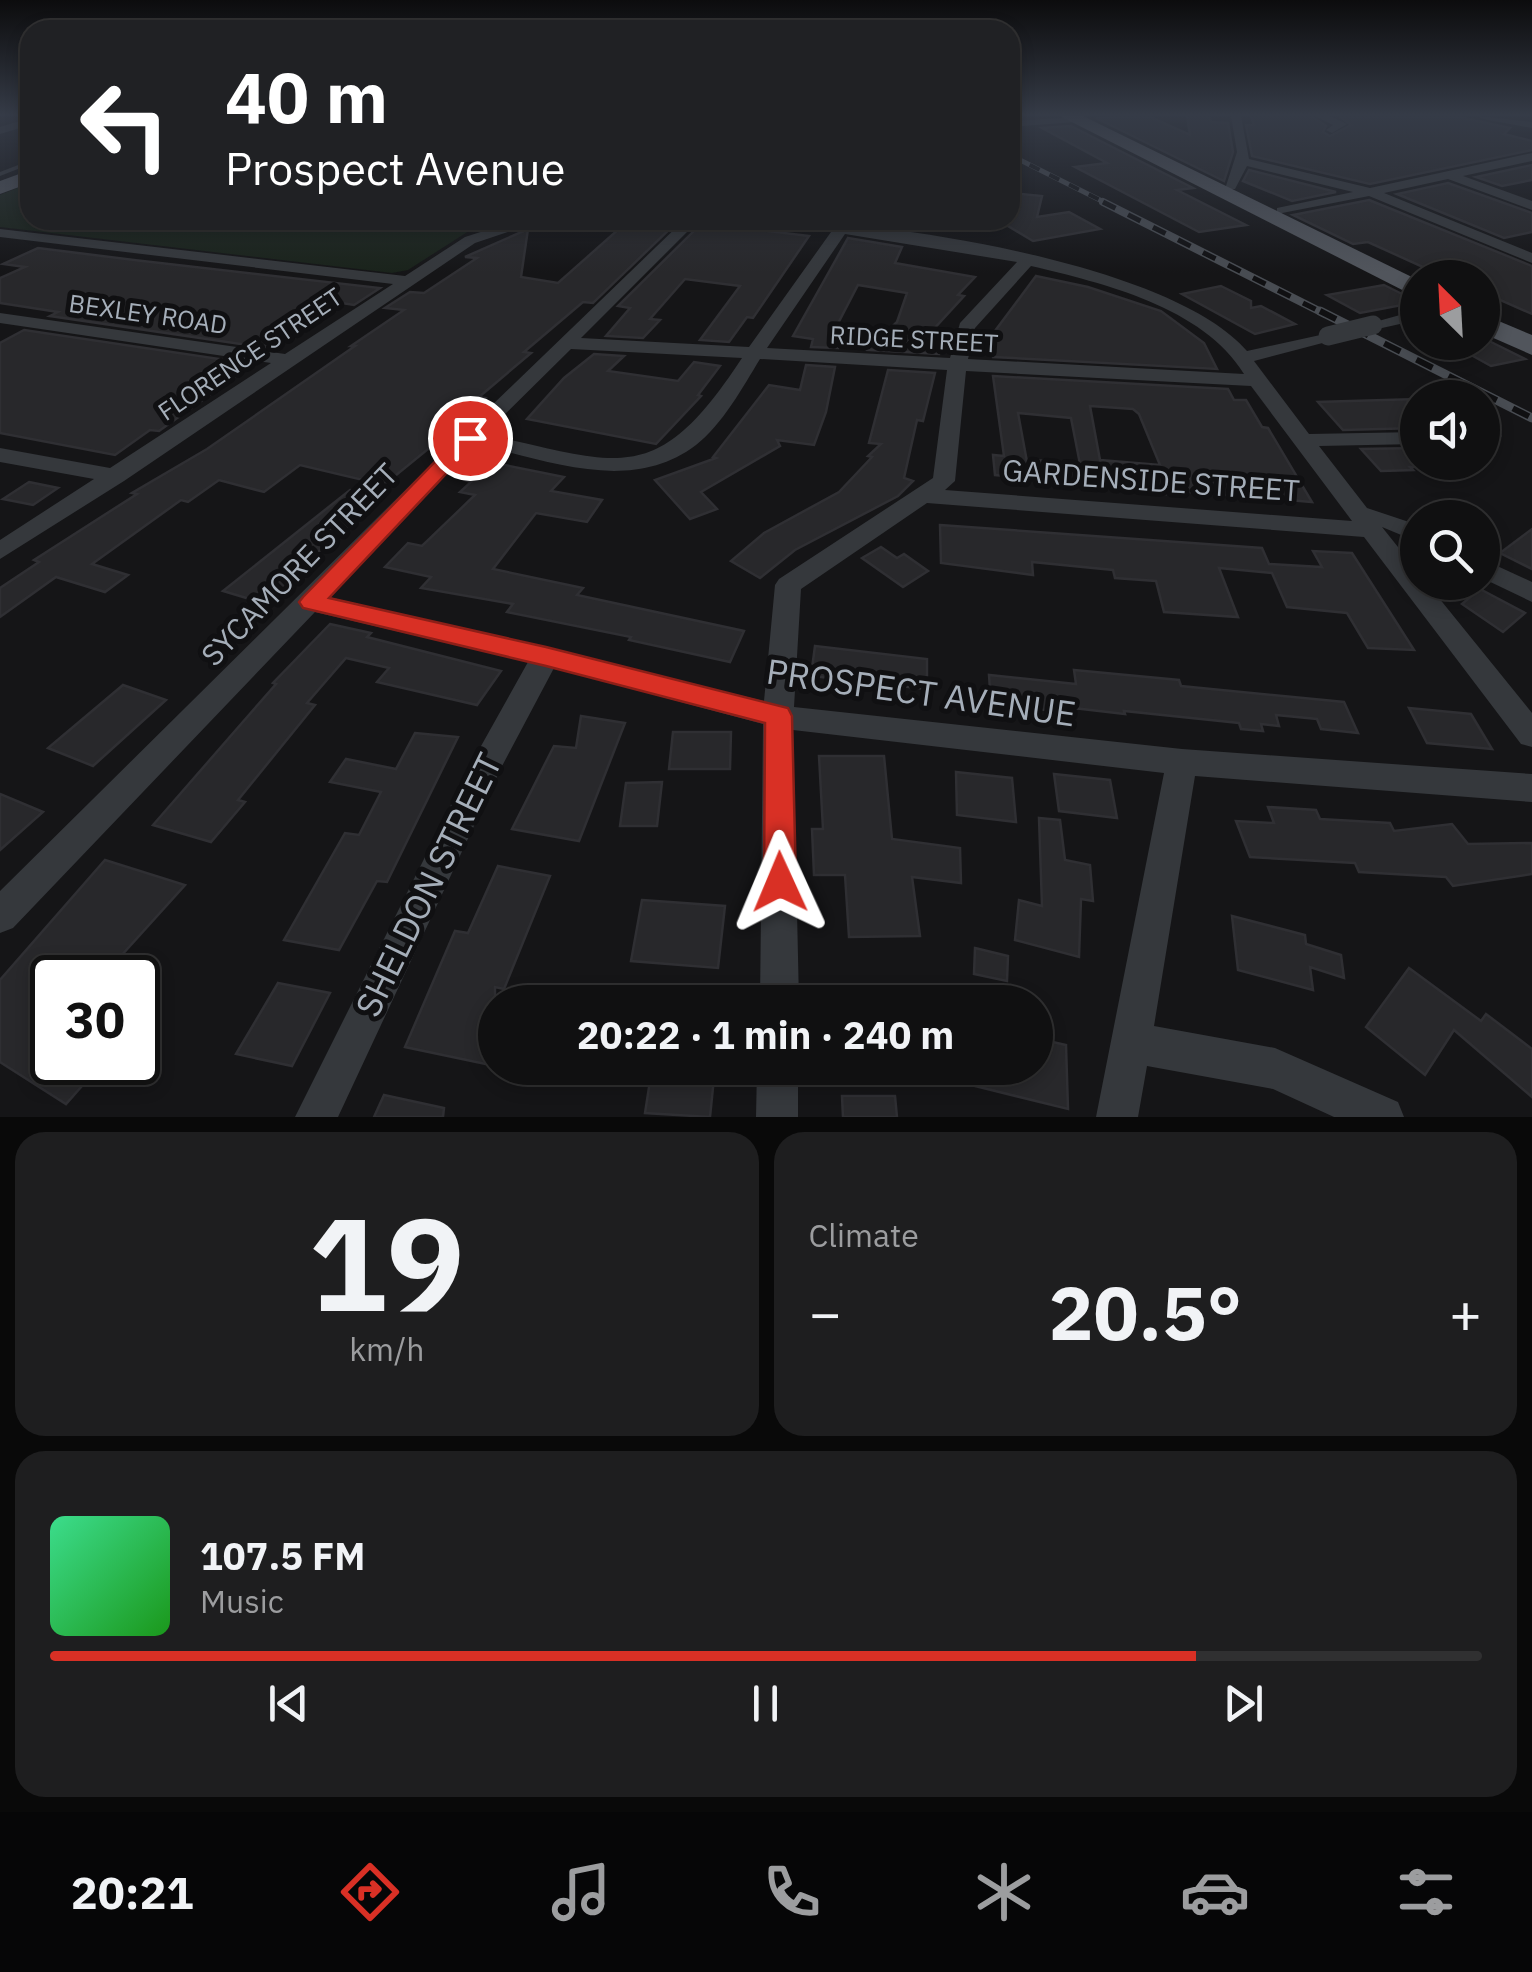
<!DOCTYPE html>
<html lang="en">
<head>
<meta charset="utf-8">
<style>
	:root { --surface:#101011; --page:#1e1e1f; --text:#f1f3f6; --muted:#9c9d9f; --line:#303031; --accent:#d93025 }
	body { margin:0; font-family:"IBM Plex Sans",sans-serif; background:var(--page); color:var(--text); height:100vh; display:flex; flex-direction:column; font-size:38px; white-space:nowrap }
	* { box-sizing:border-box; margin:0 }
	p { font-size:32px; color:var(--muted) }
	.icon { flex:none; width:55px; height:55px; fill:none; stroke:currentColor; stroke-width:2; stroke-linecap:round; stroke-linejoin:round }
	.map { position:relative; height:1117px; overflow:hidden }
	.side { display:flex; flex-direction:column; gap:15px; padding:15px; background:#090909; flex:1 }
	.side>* { flex:none }
	.banner { position:absolute; left:20px; top:20px; width:1000px; height:210px; border-radius:30px; box-shadow:0 5px 15px #0003,0 0 0 2px var(--line); background:#202124; color:#fff; overflow:hidden }
	.needle { width:65px; rotate:336deg }
	.tools { position:absolute; left:1400px; top:260px; display:grid; gap:20px }
	.tools a { display:grid; place-items:center; width:100px; height:100px; border-radius:50%; background:var(--surface); box-shadow:0 5px 15px #0003,0 0 0 2px var(--line); font-size:50px }
	.speed { position:absolute; left:30px; top:955px; display:flex; gap:20px; font-size:50px; font-weight:700; text-align:center }
	.speed>* { display:grid; place-content:center; width:130px; height:130px; border-radius:50%; background:var(--surface); box-shadow:0 5px 15px #0003,0 0 0 2px var(--line); line-height:1 }
	.speed .limit { border:5px solid #111; border-radius:15px; background:#fff; color:#111 }
	.pin { position:absolute; display:grid; place-items:center; width:85px; height:85px; color:#fff; margin:-42px; border:5px solid #fff; border-radius:50%; box-shadow:0 2px 10px #0007 }
	.me { position:absolute; width:110px; margin:-55px; rotate:359deg; stroke-linejoin:round; filter:drop-shadow(0 0 8px #0008) }
	.turn { display:flex; align-items:center; gap:35px; height:210px; padding:0 40px; font-size:45px }
	.turn .icon { width:130px; height:130px; stroke-width:2.5 }
	.turn b { display:block; font-size:70px; line-height:85px }
	.big { font-size:75px; font-weight:700; line-height:1.1 }
	.side .card { flex:1; display:flex; flex-direction:column; justify-content:center; gap:15px; min-width:0; padding:0 35px; border-radius:30px; background:var(--page) }
	.side .dial { align-items:center; gap:0 }
	.dial b { font-size:130px; line-height:1 }
	.song { display:flex; align-items:center; gap:30px }
	.cover { width:120px; height:120px; border-radius:15px; background:linear-gradient(135deg,hsl(150 70% 55%),hsl(120 70% 35%)) }
	.played { height:10px; border-radius:5px; background:linear-gradient(90deg,var(--accent) 80%,var(--line) 80%) }
	.keys { display:flex; justify-content:space-around; direction:ltr }
	.heat { display:flex; justify-content:space-between; align-items:center; font-size:55px; direction:ltr }
	.side .tiles { flex:1; display:grid; gap:15px; grid-template-columns:1fr 1fr }
	.card:last-child { grid-column:span 2 }
	.trip { position:absolute; left:478px; top:985px; width:575px; height:100px; border-radius:50px; background:var(--surface); box-shadow:0 5px 15px #0003,0 0 0 2px var(--line); font-weight:700; line-height:100px; text-align:center }
	.dock { display:flex; height:160px; justify-content:space-around; align-items:center; background:#060607; color:var(--muted) }
	.dock .icon { width:70px; height:70px }
	.dock .active { color:var(--accent) }
	.dock b { font-size:45px; color:var(--text) }
	.map>svg:first-child { display:block }
	.green { fill:#1a231b }
	.building { fill:#28282b; stroke:#2f2f33; stroke-width:2.5; fill-rule:evenodd }
	.lines { fill:none; stroke-linecap:round; stroke-linejoin:round }
	.service { fill:#35383c; fill-rule:evenodd }
	.minor { fill:#35383c; fill-rule:evenodd }
	.primary { fill:#51555c; fill-rule:evenodd }
	.rail-far2-casing { stroke:#484c52; stroke-width:5 }
	.rail-far1-casing { stroke:#484c52; stroke-width:8 }
	.rail-casing { stroke:#484c52; stroke-width:9 }
	.rail-far2 { stroke:#101012; stroke-width:4; stroke-dasharray:11; stroke-linecap:butt }
	.rail-far1 { stroke:#101012; stroke-width:5; stroke-dasharray:14; stroke-linecap:butt }
	.rail { stroke:#101012; stroke-width:6; stroke-dasharray:18; stroke-linecap:butt }
	.minor-bridge { stroke:#35383c; stroke-width:19 }
	.route { fill:#d93025; stroke:#8d1f18; stroke-width:2.5 }
	.labels { text-anchor:middle; stroke-width:10; stroke-linejoin:round; paint-order:stroke }
	.far-street-label { font-size:25px; fill:#a5aeb9; stroke:#101012 }
	.street-label { font-size:30px; fill:#a5aeb9; stroke:#101012 }
	.near-street-label { font-size:35px; fill:#a5aeb9; stroke:#101012 }
</style>
</head>
<body>
<div class="map">
<svg width="1532" height="1117" viewBox="0 0 1532 1117">
	<rect width="100%" height="100%" fill="#151517"/>
	<polygon class="green" points="30,183 30,220 501,220 472,229 408,270 392,273 0,227 0,195"/>
	<g class="building">
		<polygon points="1148,116 1190,135 1187,116 1209,116 1211,122 1228,123 1233,152 1224,181 1096,118"/>
		<polygon points="1251,116 1311,116 1326,126 1323,132 1330,136 1351,125 1339,116 1459,117 1510,128 1504,134 1532,141 1532,150 1370,184 1252,156 1246,125 1254,125"/>
		<polygon points="1071,126 1193,188 1177,190 1246,225 1199,232 1075,167 1107,163 1042,128"/>
		<polygon points="1532,165 1532,180 1502,186 1476,177"/>
		<polygon points="1249,170 1336,192 1292,201 1243,181"/>
		<polygon points="1448,183 1532,213 1532,232 1504,238 1397,194"/>
		<polygon points="1010,193 1042,196 1037,217 1069,212 1100,229 1033,241 1003,223 1010,222"/>
		<polygon points="1369,200 1532,266 1532,314 1482,292 1482,278 1447,278 1368,242 1353,244 1293,215"/>
		<polygon points="629,220 679,220 593,303 583,302 524,352 531,353 479,397 485,398 440,436 444,436 384,485 300,465 264,492 219,480 188,502 181,500 92,564 128,575 105,592 56,577 0,617 0,588 39,562 34,560 137,494 132,493 207,449 355,346 351,346 404,310 385,308 410,292 424,293 477,258 465,257 528,229 521,277 558,283"/>
		<polygon points="702,223 809,236 753,318 747,317 729,342 700,340 740,286 685,279 650,319 660,320 643,338 606,336 630,308 618,306"/>
		<polygon points="848,238 902,247 895,263 975,277 958,295 964,296 932,331 941,331 939,354 868,350 897,322 907,293 858,285 832,335 841,335 838,348 811,347 813,339 793,336"/>
		<polygon points="38,248 134,260 380,288 354,305 342,303 275,349 50,316 58,312 0,303 0,278 25,267 3,264"/>
		<polygon points="1036,276 1088,287 1161,311 1204,343 1217,369 993,357 992,335"/>
		<polygon points="1384,285 1418,302 1360,313 1327,295"/>
		<polygon points="1221,286 1251,301 1251,308 1261,306 1295,324 1255,334 1182,294"/>
		<polygon points="24,330 253,364 159,431 150,430 115,455 0,433 0,343"/>
		<polygon points="1489,341 1525,359 1491,366 1455,346"/>
		<polygon points="594,354 624,356 608,371 678,381 694,362 720,366 698,395 701,396 656,444 527,419 564,378"/>
		<polygon points="806,365 835,367 826,412 814,445 777,440 780,446 701,492 717,509 690,519 655,480 716,458 713,457 769,385 800,390"/>
		<polygon points="888,370 935,373 923,421 917,420 904,478 913,481 898,496 795,550 760,578 731,561 764,533 839,492 872,457 868,456 881,444 869,443"/>
		<path d="M993,376L1228,389L1234,400H1246L1262,427L1268,428L1312,502L1163,490L1165,494L1143,492L1142,488L1037,481L1034,460L1080,464L1071,418L1018,413L1030,478L995,475L993,455L1004,456ZM1090,406L1133,409L1139,414L1160,465L1100,460Z"/>
		<polygon points="1418,399 1418,428 1343,430 1318,402"/>
		<polygon points="1418,448 1418,467 1410,467 1413,470 1381,471 1361,449"/>
		<polygon points="485,461 564,477 551,491 602,500 587,522 536,513 493,569 583,588 577,595 744,631 730,662 629,640 631,637 507,612 513,604 421,588 431,577 385,567 408,543 422,546 475,495 460,492 471,482 465,480"/>
		<polygon points="29,482 58,488 33,505 3,499"/>
		<polygon points="350,490 381,498 285,581 294,584 270,605 223,591"/>
		<polygon points="940,525 1262,548 1269,564 1322,567 1313,551 1352,553 1414,650 1368,648 1347,613 1287,607 1272,573 1219,568 1238,617 1164,612 1156,581 1115,578 1113,570 1032,562 1033,575 941,563"/>
		<polygon points="1532,529 1532,569 1500,553"/>
		<polygon points="881,547 897,558 904,554 928,571 903,587 862,558"/>
		<polygon points="1480,589 1525,613 1503,632 1462,604"/>
		<polygon points="330,624 371,633 367,637 501,671 477,705 377,682 389,668 346,658 307,703 315,705 238,800 245,802 211,842 153,825 276,684 273,683"/>
		<polygon points="815,646 927,659 927,689 811,676"/>
		<polygon points="1074,670 1179,680 1181,686 1344,702 1358,733 1321,729 1317,719 1276,715 1279,726 1261,724 1263,731 1241,729 1239,723 1124,711 1125,714 1047,705 1047,710 991,704 989,675 1076,684"/>
		<polygon points="123,685 166,700 93,766 48,748"/>
		<polygon points="1409,708 1471,714 1492,749 1427,743"/>
		<polygon points="581,716 625,723 579,841 512,829 554,746 576,748"/>
		<polygon points="673,732 731,732 730,769 669,769"/>
		<polygon points="415,733 458,737 387,882 377,881 339,950 284,940 345,833 359,835 381,792 330,782 346,759 396,769"/>
		<polygon points="819,756 884,756 892,839 960,848 961,883 912,877 920,936 849,937 845,875 814,875 812,829 823,829"/>
		<polygon points="956,772 1012,778 1016,822 957,815"/>
		<polygon points="1054,774 1110,780 1117,818 1059,811"/>
		<polygon points="662,782 657,826 620,826 626,783"/>
		<polygon points="0,794 43,812 0,850"/>
		<polygon points="1268,807 1316,810 1320,819 1390,823 1394,831 1452,824 1468,844 1532,843 1532,874 1453,886 1446,877 1359,872 1355,863 1250,857 1236,821 1274,823"/>
		<polygon points="1039,818 1060,820 1065,860 1090,865 1093,901 1081,899 1079,957 1015,940 1019,900 1042,906"/>
		<polygon points="105,860 185,885 101,978 52,978 52,1062 103,1062 66,1104 0,1062 0,980"/>
		<polygon points="498,866 550,876 504,989 495,987 495,1066 405,1047 455,931 468,933"/>
		<polygon points="642,900 725,906 718,968 631,961"/>
		<polygon points="1232,916 1305,935 1306,944 1341,955 1344,978 1310,967 1313,990 1238,970"/>
		<polygon points="975,948 1008,956 1007,981 974,974"/>
		<polygon points="1409,968 1481,1021 1486,1014 1532,1049 1532,1097 1454,1030 1425,1075 1366,1027"/>
		<polygon points="278,983 330,993 292,1066 236,1054"/>
		<polygon points="1035,1038 1066,1045 1068,1109 931,1075 932,1068 1035,1068"/>
		<polygon points="652,1068 715,1068 710,1117 645,1113"/>
		<polygon points="384,1095 444,1108 443,1117 374,1117"/>
		<polygon points="842,1096 895,1096 897,1117 843,1117"/>
	</g>
	<g class="lines">
		<polygon class="service" points="26,162 28,165 0,176 0,172"/>
		<g class="minor">
			<polygon points="1231,116 1241,116 1249,159 1370,188 1532,153 1532,161 1463,176 1532,201 1532,210 1448,179 1384,193 1532,253 1532,263 1369,196 1277,214 1277,208 1353,192 1247,166 1235,189 1225,189 1237,152"/>
			<polygon points="1315,116 1330,116 1347,124 1332,133 1326,130 1333,125"/>
			<polygon points="1478,116 1532,122 1532,128 1483,119"/>
			<polygon points="1079,117 1075,122 1010,127 1010,121"/>
			<polygon points="30,118 30,125 0,134 0,127"/>
			<polygon points="518,220 544,220 475,243 124,481 0,559 0,540 94,479 0,462 0,448 110,468 271,363 0,323 0,313 285,354 393,284 0,237 0,229 405,276 465,237"/>
			<path d="M684,220H699L581,338L749,347L831,232L770,220C883,220 1172,263 1247,351L1334,332V340L1254,361L1309,434L1418,432V444L1319,446L1367,508L1418,525V542L1382,527L1418,572V582H1426L1532,713V747L1521,744L1364,537L927,503L801,589L794,707L1182,749L1532,774V802L1195,776L1154,1026L1275,1048L1398,1102L1404,1117H1334L1273,1089L1147,1066L1138,1117H1096L1164,773L793,730L799,1002H760L763,724L554,668L501,768L338,1117H295L476,755L528,662L315,612L13,928L0,933V891L463,433ZM845,234L1017,262L960,323L950,358L767,348ZM1031,266C1103,283 1203,307 1244,374L968,359L975,328ZM571,349L742,358C656,489 622,464 485,434ZM760,359L947,370L933,478L779,579L775,585L764,701L329,597L475,444C547,460 630,495 696,445C722,425 743,387 760,359ZM966,371L1251,386L1352,521L945,490L955,481Z"/>
			<polygon points="1418,310 1418,320 1373,330 1364,325"/>
			<polygon points="1482,430 1498,432 1502,436 1498,440 1482,442"/>
			<polygon points="1482,559 1532,582 1532,602 1482,578"/>
			<polygon points="757,1068 798,1068 798,1117 756,1117"/>
		</g>
		<g class="primary">
			<polygon points="1060,116 1083,116 1418,280 1418,298"/>
			<polygon points="30,170 30,183 0,194 0,181"/>
			<polygon points="1482,314 1532,335 1532,355 1482,333"/>
		</g>
		<defs>
			<polyline id="rail-far2" points="1010,155 1108,204"/>
			<polyline id="rail-far1" points="1103,202 1325,314"/>
			<polyline id="rail" points="1320,311 1532,418"/>
		</defs>
		<use href="#rail-far2" class="rail-far2-casing"/>
		<use href="#rail-far1" class="rail-far1-casing"/>
		<use href="#rail" class="rail-casing"/>
		<use href="#rail-far2" class="rail-far2"/>
		<use href="#rail-far1" class="rail-far1"/>
		<use href="#rail" class="rail"/>
		<polyline class="minor-bridge" points="1328,336 1373,325"/>
	</g>
	<linearGradient id="sky" x2="0" y2="1"><stop stop-color="#0c0c0d"/><stop offset="0.42" stop-color="#353b47"/><stop offset="1" stop-color="#353b47" stop-opacity="0"/></linearGradient>
	<rect width="1532" height="273" fill="url(#sky)"/>
	<polygon class="route" points="470,432 479,438 476,442 329,598 546,647 788,708 792,716 796,882 792,893 780,897 769,893 764,882 765,723 546,666 303,608 299,602 303,597 463,433"/>
	<g class="labels">
		<g class="far-street-label">
			<text transform="translate(148 314) rotate(8)" y="9">BEXLEY ROAD</text>
			<text transform="translate(914 339) rotate(3)" y="9">RIDGE STREET</text>
			<text transform="translate(250 354) rotate(-34)" y="9">FLORENCE STREET</text>
		</g>
		<g class="street-label">
			<text transform="translate(1151 481) rotate(4)" y="10">GARDENSIDE STREET</text>
			<text transform="translate(300 565) rotate(-46)" y="10">SYCAMORE STREET</text>
		</g>
		<g class="near-street-label">
			<text transform="translate(921 693) rotate(8)" y="12">PROSPECT AVENUE</text>
			<text transform="translate(429 885) rotate(-64)" y="12">SHELDON STREET</text>
		</g>
	</g>
</svg>
<div class="tools">
<a><svg class="needle" viewBox="-14 -14 28 28"><path d="M0-13l5 13h-10z" fill="#e53935"/><path d="M0 13l5-13h-10z" fill="#9c9d9f"/></svg></a>
<a><svg class="icon" aria-label="sound" viewBox="0 0 24 24"><path d="M4 9h4l5-4v14l-5-4H4zM17 9q2 3 0 6"/></svg></a>
<a><svg class="icon" aria-label="search" viewBox="0 0 24 24"><circle cx="10" cy="10" r="6"/><path d="M15 15l6 6"/></svg></a>
</div>
<div class="speed"><div class="limit">30</div></div>
<div class="pin" style="left:470px;top:438px;background:#d93025"><svg class="icon" aria-label="arrive" viewBox="0 0 24 24"><path d="M6 21V4h12l-3 4 3 4H6"/></svg></div>
<svg class="me" style="left:780px;top:882px" viewBox="-20 -20 40 40"><path d="M0-17L14 15 0 8-14 15z" fill="#d93025" stroke="#fff" stroke-width="4"/></svg>
<div class="trip">20:22 · 1 min · 240 m</div>
<div class="banner">
<div class="turn"><svg class="icon" aria-label="left" viewBox="0 0 24 24"><path d="M17 20v-9H6M10 6l-5 5 5 5"/></svg><div><b>40 m</b>Prospect Avenue</div></div>
</div>
</div>
<section class="side">
<div class="tiles">
<div class="card dial"><b>19</b><p>km/h</p></div>
<div class="card"><p>Climate</p>
<div class="heat"><a>−</a><b class="big">20.5°</b><a>+</a></div>
</div>
<div class="card">
<div class="song"><i class="cover"></i><div><b>107.5 FM</b><p>Music</p></div></div>
<div class="played"></div>
<div class="keys"><svg class="icon" aria-label="previous" viewBox="0 0 24 24"><path d="M18 5L8 12l10 7zM5 5v14"/></svg><svg class="icon" aria-label="pause" viewBox="0 0 24 24"><path d="M8 5v14M16 5v14"/></svg><svg class="icon" aria-label="next" viewBox="0 0 24 24"><path d="M6 5l10 7-10 7zM19 5v14"/></svg></div>
</div>
</div>
</section>
<nav class="dock">
<b>20:21</b>
<svg class="icon active" aria-label="directions" viewBox="0 0 24 24"><path d="M12 3l9 9-9 9-9-9zM9 14v-3h6M13 9l2 2-2 2"/></svg>
<svg class="icon" aria-label="music" viewBox="0 0 24 24"><path d="M9 18V5l10-2v13"/><circle cx="6" cy="18" r="3"/><circle cx="16" cy="16" r="3"/></svg>
<svg class="icon" aria-label="phone" viewBox="0 0 24 24"><path d="M5 4h4l2 5-3 2q2 4 5 5l2-3 5 2v4C11 20 4 13 5 4z"/></svg>
<svg class="icon" aria-label="climate" viewBox="0 0 24 24"><path d="M12 3v18M4 7l16 10M4 17L20 7"/></svg>
<svg class="icon" aria-label="car" viewBox="0 0 24 24"><path d="M5 17H2v-5l4-1 3-4h7l3 4 3 1v5h-3M9 17h6M6 11h13"/><circle cx="7" cy="17" r="2"/><circle cx="17" cy="17" r="2"/></svg>
<svg class="icon" aria-label="filters" viewBox="0 0 24 24"><path d="M4 7h16M4 17h16"/><circle cx="9" cy="7" r="2"/><circle cx="15" cy="17" r="2"/></svg>
</nav>
</body>
</html>
